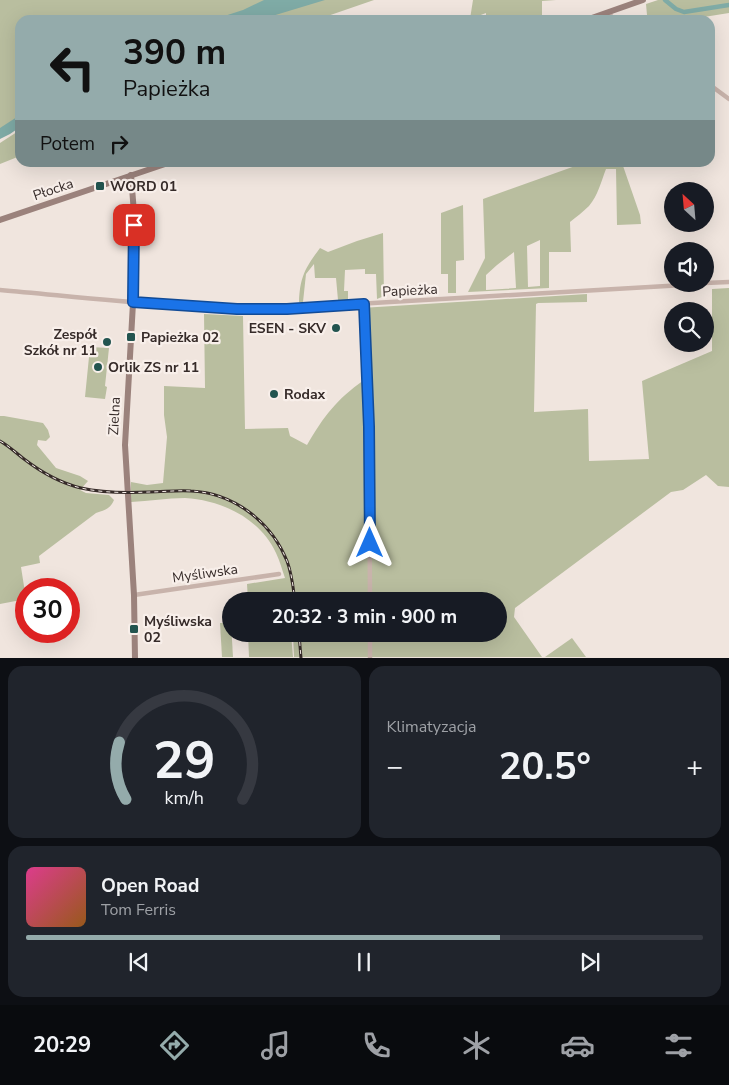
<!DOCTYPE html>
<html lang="pl">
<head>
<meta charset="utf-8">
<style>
	:root { --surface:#171b24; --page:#20242c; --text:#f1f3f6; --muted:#9ea1a6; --line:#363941; --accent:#94abab }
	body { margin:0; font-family:"Nunito Sans",sans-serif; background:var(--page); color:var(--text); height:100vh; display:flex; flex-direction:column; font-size:19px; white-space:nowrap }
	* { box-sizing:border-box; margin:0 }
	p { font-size:16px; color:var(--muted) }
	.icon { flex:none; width:28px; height:28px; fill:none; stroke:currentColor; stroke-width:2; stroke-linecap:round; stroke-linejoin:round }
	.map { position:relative; height:658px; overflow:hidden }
	.panel { display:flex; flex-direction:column; gap:8px; padding:8px; background:#0d0f14; flex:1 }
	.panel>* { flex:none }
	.guide { position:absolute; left:15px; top:15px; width:700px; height:152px; border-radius:15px; box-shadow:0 5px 20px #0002; background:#94abab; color:#111; overflow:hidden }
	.needle { width:32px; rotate:334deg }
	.controls { position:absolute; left:664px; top:182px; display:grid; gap:10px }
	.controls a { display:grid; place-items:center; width:50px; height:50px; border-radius:50%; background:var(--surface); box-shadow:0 5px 20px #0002; font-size:25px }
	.speed { position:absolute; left:15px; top:578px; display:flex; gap:10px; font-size:25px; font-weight:700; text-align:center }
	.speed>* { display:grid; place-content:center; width:65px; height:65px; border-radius:50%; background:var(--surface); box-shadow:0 5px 20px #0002; line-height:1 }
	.speed .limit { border:8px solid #d22; background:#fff; color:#111 }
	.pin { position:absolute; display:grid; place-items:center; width:42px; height:42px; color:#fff; margin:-21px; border-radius:10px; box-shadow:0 2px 8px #0006 }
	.me { position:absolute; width:55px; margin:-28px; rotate:0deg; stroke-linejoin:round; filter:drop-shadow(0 0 4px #0008) }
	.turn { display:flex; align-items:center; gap:18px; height:105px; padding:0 25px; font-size:22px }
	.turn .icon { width:65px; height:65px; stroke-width:2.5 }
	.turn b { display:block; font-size:35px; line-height:42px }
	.then { display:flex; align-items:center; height:48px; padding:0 25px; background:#0003; gap:10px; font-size:19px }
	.big { font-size:38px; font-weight:700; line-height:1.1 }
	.panel .tile { flex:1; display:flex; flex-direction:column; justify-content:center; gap:8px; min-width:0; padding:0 18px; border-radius:15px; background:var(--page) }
	.panel .dial { align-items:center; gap:0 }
	.dial svg { height:130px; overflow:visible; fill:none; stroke:var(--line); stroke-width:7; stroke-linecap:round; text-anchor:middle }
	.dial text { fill:var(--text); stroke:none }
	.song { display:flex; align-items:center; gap:15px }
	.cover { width:60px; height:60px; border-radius:8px; background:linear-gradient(135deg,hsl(330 70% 55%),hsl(30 70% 35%)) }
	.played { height:5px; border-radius:2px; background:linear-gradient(90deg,var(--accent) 70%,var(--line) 70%) }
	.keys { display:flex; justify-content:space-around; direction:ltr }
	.heat { display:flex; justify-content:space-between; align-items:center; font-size:28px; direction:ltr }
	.panel .tiles { flex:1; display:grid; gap:8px; grid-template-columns:1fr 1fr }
	.tile:last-child { grid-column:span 2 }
	.trip { position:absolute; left:222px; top:592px; width:285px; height:50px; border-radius:25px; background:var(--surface); box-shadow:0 5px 20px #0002; font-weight:700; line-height:50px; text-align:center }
	.tab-bar { display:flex; height:80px; justify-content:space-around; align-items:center; background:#090b0e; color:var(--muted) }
	.tab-bar .icon { width:35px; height:35px }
	.tab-bar .selected { color:var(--accent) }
	.tab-bar b { font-size:22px; color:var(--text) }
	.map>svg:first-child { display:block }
	.green { fill:#b9be9f; fill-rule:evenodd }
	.water { fill:#7faba6 }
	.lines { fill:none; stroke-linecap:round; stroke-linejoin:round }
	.canal { stroke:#7faba6; stroke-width:4.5 }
	.street { stroke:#c8b3ab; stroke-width:4.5 }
	.secondary { stroke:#9b827c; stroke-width:6 }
	.rail-casing { stroke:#362b29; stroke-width:3 }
	.rail { stroke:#f8efea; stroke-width:1; stroke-dasharray:4; stroke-linecap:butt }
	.route-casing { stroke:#114b97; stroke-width:12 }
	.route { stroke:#1a73e8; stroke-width:9 }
	.poi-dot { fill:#22544f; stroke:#f8efea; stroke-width:2 }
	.labels { text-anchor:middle; stroke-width:4.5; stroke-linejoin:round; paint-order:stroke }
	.poi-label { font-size:14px; font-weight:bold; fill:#362b29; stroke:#f8efea; text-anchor:start }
	.street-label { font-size:14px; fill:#362b29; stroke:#f8efea }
</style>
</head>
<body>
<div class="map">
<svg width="729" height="658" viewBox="0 0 729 658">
	<rect width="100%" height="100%" fill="#f0e5de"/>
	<g class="green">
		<polygon points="0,0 374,0 316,20 20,20 20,127 0,138"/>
		<polygon points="473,0 556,0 542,1 542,20 497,20 497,16 486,17 486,13 470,19"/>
		<polygon points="658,0 729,0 729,13 685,20 654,20 653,15 647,15 646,4"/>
		<polygon points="20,130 20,156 0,164 0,143"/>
		<path d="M578,163H616L617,166L622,163L640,215L641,224L617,225L616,169H606C601,182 598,195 589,206C583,212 576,217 570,222L571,252H549V288L468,292L485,258L483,199L578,165ZM540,240V286L528,287L527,246ZM514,252L516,288L486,290V275L497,265Z"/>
		<polygon points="463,205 464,260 456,261 456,293 448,293 448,274 441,274 441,213"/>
		<path d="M383,233L384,296L377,299L376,274H365V269L345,270L344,291H348V301L338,300L336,278H315L314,264L306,274L303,302H299C300,277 305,268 320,248L328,252L357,241Z"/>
		<path d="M729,288V487L718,486L706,475L683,490L671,492L515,608L514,617L542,657H294L293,634H499V601H248L247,584L285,578C282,570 280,561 276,553C260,518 221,500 185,498C167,498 149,501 131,502V482L147,485L163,483L167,437L164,415V386L205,388L204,314L243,316L245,429L288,428L290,436L307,445C324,416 336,400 364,380L361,308L587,294V302L538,303L536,304L534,412L588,409L589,461L649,459L642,381L712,351V289Z"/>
		<polygon points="90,347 109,348 105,386 107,387 105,399 85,397"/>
		<path d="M0,416H4L43,423L48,430L50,437L46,441L38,440L37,445L56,468L80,476L88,481L80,490L86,493L109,495L114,500C110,509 105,510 96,513L39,556L40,563L21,567L26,599L0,604Z"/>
		<polygon points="220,623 231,623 233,657 222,657"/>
		<polygon points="248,634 291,634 293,657 249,657"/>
		<polygon points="572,638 586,657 545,657"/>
	</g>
	<g class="water">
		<polygon points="264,0 325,0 259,20 212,20 243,10"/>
		<polygon points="20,115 20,127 10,134 0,139 0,128"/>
	</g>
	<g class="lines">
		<polyline class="canal" points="665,0 676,9 684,12 729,5"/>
		<g class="street">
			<polyline points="609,12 611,16 617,20"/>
			<polyline points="710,85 729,99"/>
			<polyline points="705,283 729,282"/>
			<path d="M0,290C90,298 181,309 271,309L701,284"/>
			<polyline points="364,304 369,427 370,601"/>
			<polyline points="134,595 279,574"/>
			<polyline points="370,658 370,634"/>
		</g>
		<g class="secondary">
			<polyline points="586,20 643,0"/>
			<polyline points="131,175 134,213 133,303 125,445 134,595 135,658"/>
			<polyline points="0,220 171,162"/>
		</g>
		<defs>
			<g id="rail">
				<path d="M0,441C9,446 16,453 24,459C41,472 60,483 81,488C103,493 127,493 149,492C163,492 177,490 191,491C233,493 271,521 287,561C292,574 293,587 295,601"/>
				<polyline points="299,634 301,658"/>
			</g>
		</defs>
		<use href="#rail" class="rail-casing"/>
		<use href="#rail" class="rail"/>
	</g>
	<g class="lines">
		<defs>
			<polyline id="route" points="134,225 133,302 237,309 287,309 364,304 369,427 370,543"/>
		</defs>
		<use href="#route" class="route-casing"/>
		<use href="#route" class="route"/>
	</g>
	<g class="poi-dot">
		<rect x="95" y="181" width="10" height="10" rx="2.5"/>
		<circle cx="336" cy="328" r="5"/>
		<rect x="126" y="332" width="10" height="10" rx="2.5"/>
		<circle cx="107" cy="342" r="5"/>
		<circle cx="98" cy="367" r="5"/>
		<circle cx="274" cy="394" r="5"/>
		<rect x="129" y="624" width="10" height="10" rx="2.5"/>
	</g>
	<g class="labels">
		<g class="poi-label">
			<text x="110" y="191">WORD 01</text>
			<text x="326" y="333" text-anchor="end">ESEN - SKV</text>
			<text x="97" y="339" text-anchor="end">Zespół<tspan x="97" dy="16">Szkół nr 11</tspan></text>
			<text x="141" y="342">Papieżka 02</text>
			<text x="108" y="372">Orlik ZS nr 11</text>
			<text x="284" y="399">Rodax</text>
			<text x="144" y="626">Myśliwska<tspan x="144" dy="16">02</tspan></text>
		</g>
		<g class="street-label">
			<text transform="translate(53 189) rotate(-19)" y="5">Płocka</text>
			<text transform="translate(410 290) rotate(-3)" y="5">Papieżka</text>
			<text transform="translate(114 416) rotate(-87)" y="5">Zielna</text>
			<text transform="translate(205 573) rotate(-8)" y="5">Myśliwska</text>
		</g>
	</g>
</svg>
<div class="controls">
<a><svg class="needle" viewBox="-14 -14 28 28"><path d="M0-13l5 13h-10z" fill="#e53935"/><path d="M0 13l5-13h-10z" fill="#9ea1a6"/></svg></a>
<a><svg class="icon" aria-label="sound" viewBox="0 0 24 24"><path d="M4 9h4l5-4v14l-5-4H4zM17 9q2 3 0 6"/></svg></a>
<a><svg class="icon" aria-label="search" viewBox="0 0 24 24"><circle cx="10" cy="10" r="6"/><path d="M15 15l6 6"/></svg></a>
</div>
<div class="speed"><div class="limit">30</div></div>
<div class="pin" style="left:134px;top:225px;background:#d93025"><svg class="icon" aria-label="arrive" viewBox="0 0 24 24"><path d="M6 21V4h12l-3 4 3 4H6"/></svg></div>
<svg class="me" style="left:370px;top:543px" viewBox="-20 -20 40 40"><path d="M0-17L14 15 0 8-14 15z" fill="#1a73e8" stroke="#fff" stroke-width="4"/></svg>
<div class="trip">20:32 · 3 min · 900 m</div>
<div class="guide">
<div class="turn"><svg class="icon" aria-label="left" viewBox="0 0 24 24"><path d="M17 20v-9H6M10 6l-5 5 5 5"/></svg><div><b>390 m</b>Papieżka</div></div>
<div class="then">Potem<svg class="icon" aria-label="right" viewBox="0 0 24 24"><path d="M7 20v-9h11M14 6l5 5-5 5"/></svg></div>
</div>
</div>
<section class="panel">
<div class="tiles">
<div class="tile dial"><svg viewBox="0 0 100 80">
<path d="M14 69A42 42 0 1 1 86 69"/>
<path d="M14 69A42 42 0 0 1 10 34" stroke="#94abab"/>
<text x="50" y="56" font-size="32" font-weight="700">29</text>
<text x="50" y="72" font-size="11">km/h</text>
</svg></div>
<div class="tile"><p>Klimatyzacja</p>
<div class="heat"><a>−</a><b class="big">20.5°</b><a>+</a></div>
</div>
<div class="tile">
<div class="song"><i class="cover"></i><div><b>Open Road</b><p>Tom Ferris</p></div></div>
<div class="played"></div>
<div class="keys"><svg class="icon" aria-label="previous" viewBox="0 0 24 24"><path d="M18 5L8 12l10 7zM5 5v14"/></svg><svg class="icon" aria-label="pause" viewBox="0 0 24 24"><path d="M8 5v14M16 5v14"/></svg><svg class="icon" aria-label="next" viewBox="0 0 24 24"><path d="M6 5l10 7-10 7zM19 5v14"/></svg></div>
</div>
</div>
</section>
<nav class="tab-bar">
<b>20:29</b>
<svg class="icon selected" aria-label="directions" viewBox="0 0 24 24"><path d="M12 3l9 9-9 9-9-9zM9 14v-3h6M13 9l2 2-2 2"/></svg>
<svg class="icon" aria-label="music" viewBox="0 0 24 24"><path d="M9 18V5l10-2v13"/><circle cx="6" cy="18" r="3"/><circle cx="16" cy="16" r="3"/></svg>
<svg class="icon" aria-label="phone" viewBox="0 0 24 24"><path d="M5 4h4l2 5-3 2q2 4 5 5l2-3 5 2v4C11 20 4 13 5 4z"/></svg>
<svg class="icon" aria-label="climate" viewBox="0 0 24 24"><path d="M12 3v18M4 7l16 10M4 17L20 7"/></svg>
<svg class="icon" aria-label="car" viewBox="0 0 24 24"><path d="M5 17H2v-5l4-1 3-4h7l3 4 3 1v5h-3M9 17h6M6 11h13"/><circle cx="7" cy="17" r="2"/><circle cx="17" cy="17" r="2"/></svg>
<svg class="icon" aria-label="filters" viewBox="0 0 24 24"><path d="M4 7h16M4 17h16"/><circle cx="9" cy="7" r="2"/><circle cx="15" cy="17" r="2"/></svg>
</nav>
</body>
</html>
